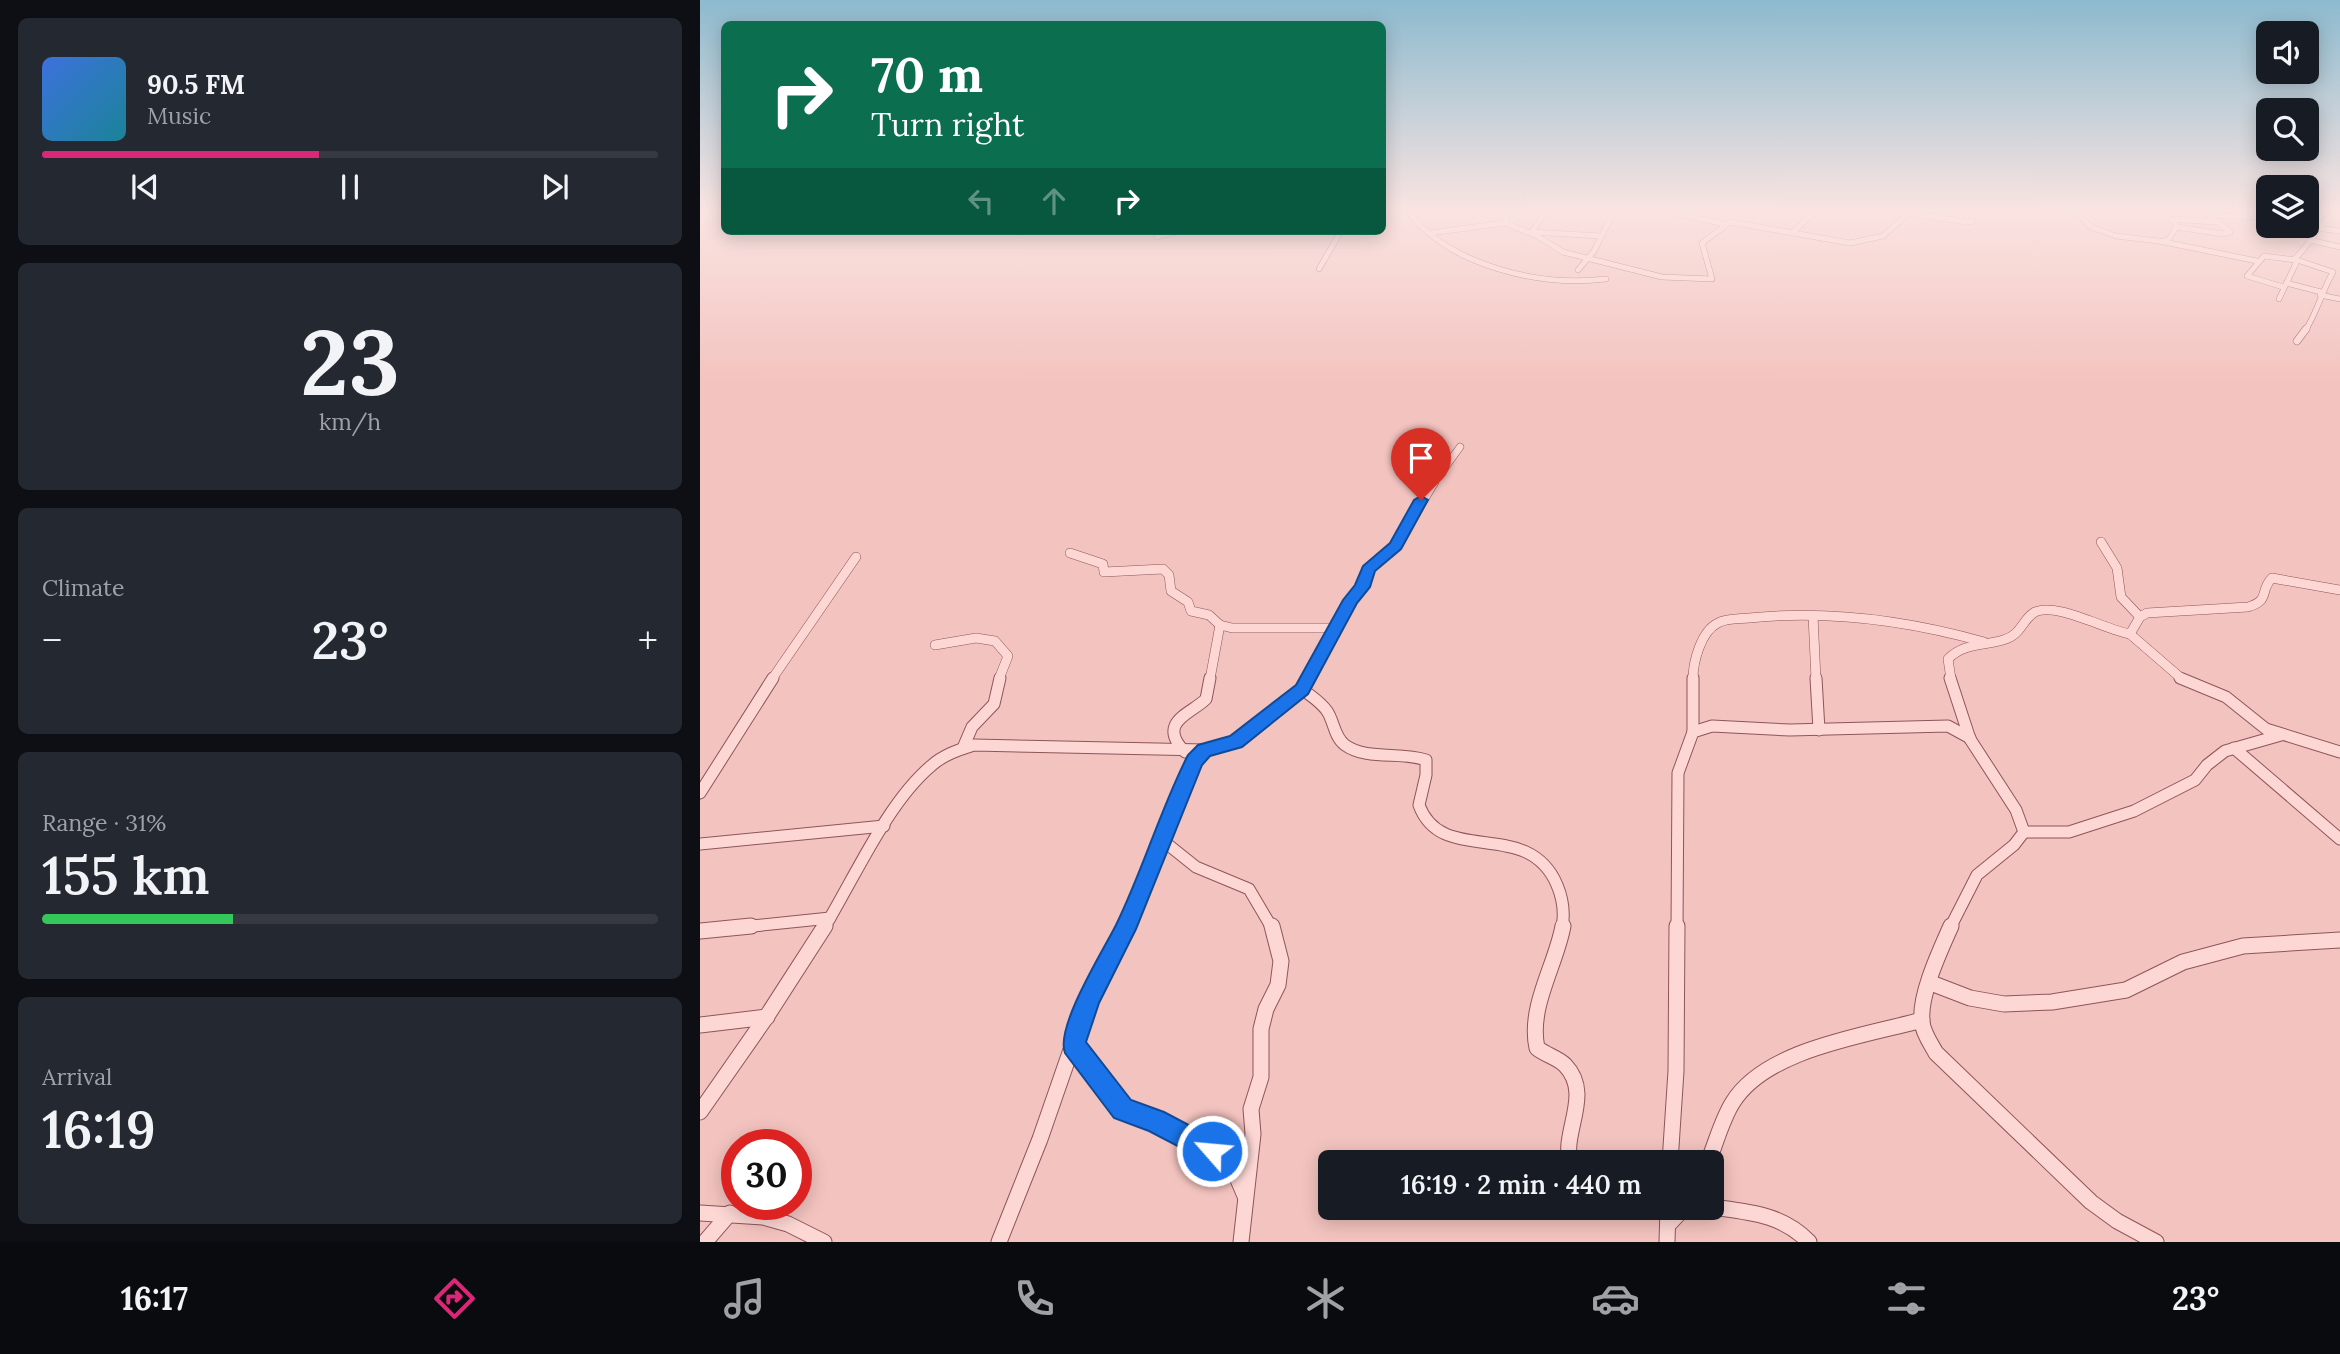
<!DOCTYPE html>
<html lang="en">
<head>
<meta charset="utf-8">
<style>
	:root { --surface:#171b24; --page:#242831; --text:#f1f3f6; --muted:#9ea1a6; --line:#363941; --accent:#db2777 }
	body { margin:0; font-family:Lora,serif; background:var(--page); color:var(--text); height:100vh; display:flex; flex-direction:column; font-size:26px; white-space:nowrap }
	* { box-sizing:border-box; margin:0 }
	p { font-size:23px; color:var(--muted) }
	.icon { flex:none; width:38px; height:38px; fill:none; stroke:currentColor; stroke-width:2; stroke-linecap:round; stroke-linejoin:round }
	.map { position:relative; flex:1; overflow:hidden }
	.details { display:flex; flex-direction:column; gap:18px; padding:18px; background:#0d0f14; width:700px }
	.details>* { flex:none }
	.banner { position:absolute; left:21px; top:21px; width:665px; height:214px; border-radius:10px; box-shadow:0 4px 18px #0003; background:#0b6e4f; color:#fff; overflow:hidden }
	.controls { position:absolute; left:1556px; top:21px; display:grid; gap:14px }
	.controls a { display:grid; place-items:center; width:63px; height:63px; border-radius:10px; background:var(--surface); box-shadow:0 4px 18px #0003; font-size:35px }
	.speed { position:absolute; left:21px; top:1129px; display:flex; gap:14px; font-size:35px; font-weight:700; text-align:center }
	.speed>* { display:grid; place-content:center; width:91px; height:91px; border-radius:50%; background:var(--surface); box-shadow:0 4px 18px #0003; line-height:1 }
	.speed .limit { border:10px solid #d22; background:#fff; color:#111 }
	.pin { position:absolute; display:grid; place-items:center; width:60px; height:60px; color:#fff; margin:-72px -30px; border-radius:50% 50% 50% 0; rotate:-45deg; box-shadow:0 0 7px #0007 }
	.pin .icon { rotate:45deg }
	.me { position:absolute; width:77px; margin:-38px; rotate:297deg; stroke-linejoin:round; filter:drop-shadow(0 0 5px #0008) }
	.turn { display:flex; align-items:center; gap:24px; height:147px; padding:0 35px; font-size:32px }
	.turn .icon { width:91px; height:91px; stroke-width:2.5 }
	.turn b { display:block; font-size:49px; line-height:60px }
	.lanes { display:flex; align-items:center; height:66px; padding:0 35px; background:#0003; justify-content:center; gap:35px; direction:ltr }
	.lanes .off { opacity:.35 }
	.big { font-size:52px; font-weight:600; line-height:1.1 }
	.details .widget { flex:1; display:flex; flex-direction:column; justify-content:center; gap:10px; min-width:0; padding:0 24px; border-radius:10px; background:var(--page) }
	.details .dial { align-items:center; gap:0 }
	.dial b { font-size:91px; line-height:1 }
	.song { display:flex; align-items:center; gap:21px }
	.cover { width:84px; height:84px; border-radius:10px; background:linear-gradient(135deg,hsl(220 70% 55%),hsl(190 70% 35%)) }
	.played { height:7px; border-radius:4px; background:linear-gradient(90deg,var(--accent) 45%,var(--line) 45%) }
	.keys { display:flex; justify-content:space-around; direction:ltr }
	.heat { display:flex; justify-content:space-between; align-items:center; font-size:38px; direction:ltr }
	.charge { height:10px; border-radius:5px; background:linear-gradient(90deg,#34c759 31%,var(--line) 0) }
	.trip { position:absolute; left:618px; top:1150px; width:406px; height:70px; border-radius:10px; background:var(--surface); box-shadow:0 4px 18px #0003; font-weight:600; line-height:70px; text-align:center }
	.tabs { display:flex; height:112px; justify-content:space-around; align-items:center; background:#090b0e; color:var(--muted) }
	.tabs .icon { width:49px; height:49px }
	.tabs .on { color:var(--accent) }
	.tabs b { font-size:32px; color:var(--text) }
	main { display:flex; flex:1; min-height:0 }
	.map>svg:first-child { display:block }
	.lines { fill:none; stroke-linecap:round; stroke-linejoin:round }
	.minor-far4-casing { stroke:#8e555b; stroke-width:6 }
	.minor-far3-casing { stroke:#8e555b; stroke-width:8 }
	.minor-far2-casing { stroke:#8e555b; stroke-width:10 }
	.minor-far1-casing { stroke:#8e555b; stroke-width:13 }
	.minor-casing { stroke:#8e555b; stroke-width:17 }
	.minor-far4 { stroke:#fdd7d4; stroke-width:5 }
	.minor-far3 { stroke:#fdd7d4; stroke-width:7 }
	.minor-far2 { stroke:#fdd7d4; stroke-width:9 }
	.minor-far1 { stroke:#fdd7d4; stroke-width:11 }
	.minor { stroke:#fdd7d4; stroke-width:15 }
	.route { fill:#1a73e8; stroke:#114b97; stroke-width:2 }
</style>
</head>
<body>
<main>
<section class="details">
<div class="widget">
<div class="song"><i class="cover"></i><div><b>90.5 FM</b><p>Music</p></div></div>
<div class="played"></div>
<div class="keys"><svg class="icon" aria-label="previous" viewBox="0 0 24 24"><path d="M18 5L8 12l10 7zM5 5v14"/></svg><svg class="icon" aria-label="pause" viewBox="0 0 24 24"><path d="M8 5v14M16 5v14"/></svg><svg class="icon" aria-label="next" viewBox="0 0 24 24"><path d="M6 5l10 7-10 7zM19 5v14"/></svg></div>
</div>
<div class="widget dial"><b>23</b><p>km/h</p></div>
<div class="widget"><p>Climate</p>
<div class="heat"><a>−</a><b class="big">23°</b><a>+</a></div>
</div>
<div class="widget"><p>Range · 31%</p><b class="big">155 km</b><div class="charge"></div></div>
<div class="widget"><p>Arrival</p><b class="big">16:19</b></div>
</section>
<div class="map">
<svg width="1640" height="1242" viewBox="0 0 1640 1242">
	<rect width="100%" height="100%" fill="#f3c3bf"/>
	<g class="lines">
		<defs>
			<g id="minor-far4">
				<path d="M706,209C748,266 839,287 906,279"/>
				<polyline points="809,209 805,223 837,236 863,252 962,277 1012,279 1002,243 1030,222 1150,243 1183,236 1209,213 1267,222 1273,221 1273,209"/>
				<polyline points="957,209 1024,224"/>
				<polyline points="1177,209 1210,213"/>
				<polyline points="1372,209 1391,227 1416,236 1459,241 1557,261"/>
				<polyline points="1484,209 1503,211"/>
				<polyline points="1531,209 1568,220"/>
				<polyline points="1606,209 1612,209"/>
				<polyline points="1507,215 1559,217"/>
				<polyline points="1588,226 1612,235"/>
				<polyline points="1476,227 1523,234 1530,232 1502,209"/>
				<polyline points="1616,228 1640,231"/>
				<polyline points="830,232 901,236"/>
				<polyline points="832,232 847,209"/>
				<polyline points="1093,232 1118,209"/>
				<polyline points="730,233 805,223"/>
				<polyline points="457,237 479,231"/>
				<polyline points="1610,240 1640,247"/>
				<polyline points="1461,242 1469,239 1477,226 1472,219 1515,222"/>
				<polyline points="619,269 641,231"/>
				<polyline points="878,270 894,251 915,209"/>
				<polyline points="1586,283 1621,292"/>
				<polyline points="1583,287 1547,276 1564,256 1595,260"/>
				<polyline points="1620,295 1640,299"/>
				<polyline points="1579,299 1597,261"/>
				<path d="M1605,331C1617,313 1622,291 1633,272L1594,259C1609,247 1614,230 1629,218L1622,209"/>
			</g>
			<g id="minor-far3">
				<polyline points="1597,341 1606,329"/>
				<polyline points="733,484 760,447"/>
			</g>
			<g id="minor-far2">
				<polyline points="1401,542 1417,568 1421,597 1440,617"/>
				<polyline points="370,553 403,564 404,572 463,569 469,575 471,591 488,602 491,611 509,615 520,625 532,628 636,628"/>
				<polyline points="1113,616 1116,679"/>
				<polyline points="1430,634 1482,679"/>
				<polyline points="235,645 276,638 295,641 308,656 299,679"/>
				<polyline points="72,679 156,557"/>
				<polyline points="510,679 520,625"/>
				<polyline points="607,679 650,600 662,587 668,569 696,545 734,482"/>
				<path d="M993,679C993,662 1001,631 1018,623C1026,618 1040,619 1049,618C1127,610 1209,621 1284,642"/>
				<path d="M1251,679L1248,659C1264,643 1283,646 1303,640C1322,635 1322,619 1335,612C1356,602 1406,630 1430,634L1440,617L1447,613L1548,607C1571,600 1559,591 1572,578L1640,590"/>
			</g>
			<g id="minor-far1">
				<polyline points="993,678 993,732"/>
				<polyline points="1116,678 1119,730"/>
				<polyline points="1480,678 1526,697 1566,729 1640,752"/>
				<path d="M602,689C611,696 621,702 627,711C634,721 634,737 645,745C667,761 701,751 726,760V775L719,805C742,868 828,816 857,885C863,899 865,912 862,928"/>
				<polyline points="263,748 272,727 294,704 300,678"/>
				<polyline points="1534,748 1640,839"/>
				<path d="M485,752C456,722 491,714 506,699L510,678"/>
				<polyline points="0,793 73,678"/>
				<polyline points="1324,832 1369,832 1434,811 1495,780 1507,765 1525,751 1581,735"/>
				<polyline points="461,839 496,867 549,889 572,928"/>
				<polyline points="0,844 184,826"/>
				<polyline points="34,928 130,918"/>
				<path d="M124,928C154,879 187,803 231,766C243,755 258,750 274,745L504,750L535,742L602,689L608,678"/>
				<polyline points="426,928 490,769 504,750"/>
				<polyline points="977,928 978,773 993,732 1012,726 1090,730 1248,726 1270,738"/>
				<polyline points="1250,928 1277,875 1314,845 1324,832 1316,810 1270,739 1250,678"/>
			</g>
			<g id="minor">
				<path d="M863,926C856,965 828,1007 837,1048C846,1055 858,1058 865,1065C893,1094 862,1131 870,1162"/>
				<path d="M1251,926C1240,951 1219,995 1222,1022C1223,1033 1231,1044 1236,1053L1391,1202L1417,1221L1456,1242"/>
				<polyline points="0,931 51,926"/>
				<polyline points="1231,983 1270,998 1304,1004 1352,1002 1426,990 1483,962 1543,946 1640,940"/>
				<polyline points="0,1025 67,1017"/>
				<polyline points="374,1045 423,1109 456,1121 512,1151 536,1175 545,1196"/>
				<polyline points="0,1112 67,1016 125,926"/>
				<polyline points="970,1162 976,1071 977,926"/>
				<path d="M1008,1162C1016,1143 1022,1119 1033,1102C1066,1049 1164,1036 1222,1020"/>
				<path d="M1012,1207C1049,1212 1082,1214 1109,1242"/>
				<polyline points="0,1213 63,1217 88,1224 124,1242"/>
				<polyline points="968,1225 984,1208"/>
				<polyline points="5,1242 30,1213"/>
				<polyline points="299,1242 340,1139 389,998 426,926"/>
				<polyline points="541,1242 553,1134 551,1109 561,1077 561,1029 566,1009 578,985 581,961 572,926"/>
				<polyline points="967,1242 968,1208"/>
			</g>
		</defs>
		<use href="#minor-far4" class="minor-far4-casing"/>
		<use href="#minor-far3" class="minor-far3-casing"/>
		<use href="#minor-far2" class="minor-far2-casing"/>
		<use href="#minor-far1" class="minor-far1-casing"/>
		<use href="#minor" class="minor-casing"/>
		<use href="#minor-far4" class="minor-far4"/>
		<use href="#minor-far3" class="minor-far3"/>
		<use href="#minor-far2" class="minor-far2"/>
		<use href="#minor-far1" class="minor-far1"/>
		<use href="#minor" class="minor"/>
	</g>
	<linearGradient id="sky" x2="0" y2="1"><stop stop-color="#8cbace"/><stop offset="0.55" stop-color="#fae4e2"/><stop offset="1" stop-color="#fae4e2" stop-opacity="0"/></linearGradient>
	<rect width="1640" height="383" fill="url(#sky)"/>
	<path class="route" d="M721,496L728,500L701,549L675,571L670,587L657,603L608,694L542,747L510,756L502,765L436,929L399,1003L386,1042L431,1100L464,1112L521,1142L525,1151L521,1160L512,1164L449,1131L414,1118L365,1053C355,1027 403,951 416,925C443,870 460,810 488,755L498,745L530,736L596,685L643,600L655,585L663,566L690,543L714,500Z"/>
</svg>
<div class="controls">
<a><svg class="icon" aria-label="sound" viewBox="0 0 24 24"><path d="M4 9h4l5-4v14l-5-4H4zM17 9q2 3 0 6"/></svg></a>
<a><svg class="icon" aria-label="search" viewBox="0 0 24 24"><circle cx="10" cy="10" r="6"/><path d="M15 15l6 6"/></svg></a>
<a><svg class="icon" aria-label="layers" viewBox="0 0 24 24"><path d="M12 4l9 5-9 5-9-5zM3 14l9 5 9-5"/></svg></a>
</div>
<div class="speed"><div class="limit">30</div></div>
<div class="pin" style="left:721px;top:500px;background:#d93025"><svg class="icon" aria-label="arrive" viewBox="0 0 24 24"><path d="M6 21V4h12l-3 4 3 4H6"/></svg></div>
<svg class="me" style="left:512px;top:1151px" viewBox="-20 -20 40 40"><circle r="17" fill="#1a73e8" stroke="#fff" stroke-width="3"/><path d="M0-11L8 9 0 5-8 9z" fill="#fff"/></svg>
<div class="trip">16:19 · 2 min · 440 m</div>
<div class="banner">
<div class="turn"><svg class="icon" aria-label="right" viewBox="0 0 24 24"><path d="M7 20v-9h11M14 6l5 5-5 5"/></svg><div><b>70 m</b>Turn right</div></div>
<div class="lanes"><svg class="icon off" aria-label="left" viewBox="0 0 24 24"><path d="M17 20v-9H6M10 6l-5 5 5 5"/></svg><svg class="icon off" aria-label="ahead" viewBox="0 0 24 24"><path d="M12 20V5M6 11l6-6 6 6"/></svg><svg class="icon" aria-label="right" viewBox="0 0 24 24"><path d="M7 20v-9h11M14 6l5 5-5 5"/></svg></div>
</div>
</div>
</main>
<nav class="tabs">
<b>16:17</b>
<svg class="icon on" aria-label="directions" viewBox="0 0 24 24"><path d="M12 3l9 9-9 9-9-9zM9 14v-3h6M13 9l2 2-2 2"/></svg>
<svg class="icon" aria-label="music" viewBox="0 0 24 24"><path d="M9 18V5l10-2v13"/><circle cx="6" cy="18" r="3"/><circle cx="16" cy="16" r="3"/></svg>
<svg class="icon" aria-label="phone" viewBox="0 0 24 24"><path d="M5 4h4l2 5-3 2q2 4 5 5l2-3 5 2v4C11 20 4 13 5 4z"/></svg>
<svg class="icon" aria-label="climate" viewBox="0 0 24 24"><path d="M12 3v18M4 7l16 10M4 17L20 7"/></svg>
<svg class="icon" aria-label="car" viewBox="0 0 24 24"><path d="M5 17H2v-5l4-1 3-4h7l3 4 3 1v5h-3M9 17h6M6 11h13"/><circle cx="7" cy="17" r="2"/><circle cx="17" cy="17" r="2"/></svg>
<svg class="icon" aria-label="filters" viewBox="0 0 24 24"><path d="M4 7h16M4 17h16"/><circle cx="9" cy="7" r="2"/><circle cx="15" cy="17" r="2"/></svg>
<b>23°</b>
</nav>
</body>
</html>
